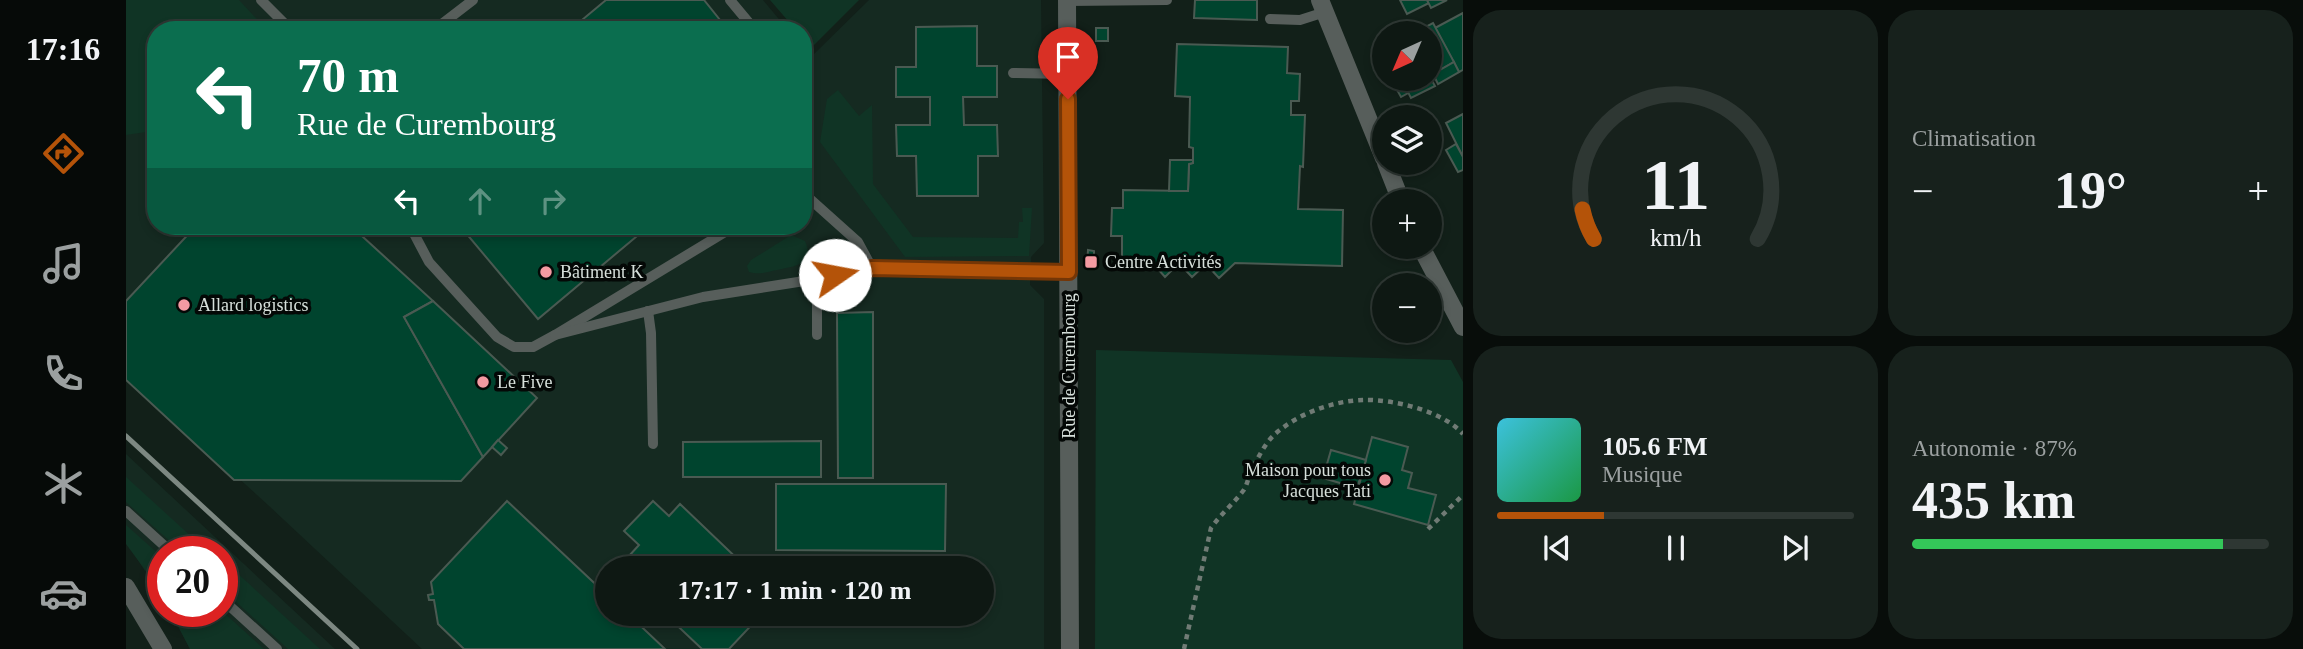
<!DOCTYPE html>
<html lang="fr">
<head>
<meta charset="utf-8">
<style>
	:root { --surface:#0e1813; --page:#17211c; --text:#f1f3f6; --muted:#9ba0a0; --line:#2e3733; --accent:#b45309 }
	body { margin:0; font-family:Georgia,serif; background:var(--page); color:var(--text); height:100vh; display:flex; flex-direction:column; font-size:26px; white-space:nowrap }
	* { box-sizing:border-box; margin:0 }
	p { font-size:23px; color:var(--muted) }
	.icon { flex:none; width:38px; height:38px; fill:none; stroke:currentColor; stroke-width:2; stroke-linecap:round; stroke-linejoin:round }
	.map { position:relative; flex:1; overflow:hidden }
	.panel { display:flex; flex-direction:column; gap:10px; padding:10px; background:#080d0a; width:840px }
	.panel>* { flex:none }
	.hud { position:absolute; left:21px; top:21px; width:665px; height:214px; border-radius:28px; box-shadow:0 4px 10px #0003,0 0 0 2px var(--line); background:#0b6e4f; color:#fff; overflow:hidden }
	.needle { width:46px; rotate:224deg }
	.fabs { position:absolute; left:1246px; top:21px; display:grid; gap:14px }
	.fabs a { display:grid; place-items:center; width:70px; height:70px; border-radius:50%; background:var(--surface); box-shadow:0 4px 10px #0003,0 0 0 2px var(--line); font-size:35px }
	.speed { position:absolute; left:21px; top:536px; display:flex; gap:14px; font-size:35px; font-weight:700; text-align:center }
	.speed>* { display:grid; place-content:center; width:91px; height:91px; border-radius:50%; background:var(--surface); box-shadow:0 4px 10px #0003,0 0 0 2px var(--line); line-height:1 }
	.speed .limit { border:10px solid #d22; background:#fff; color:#111 }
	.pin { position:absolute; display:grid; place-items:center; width:60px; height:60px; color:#fff; margin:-72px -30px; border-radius:50% 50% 50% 0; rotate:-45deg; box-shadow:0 0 7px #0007 }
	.pin .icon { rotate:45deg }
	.me { position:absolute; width:77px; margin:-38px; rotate:78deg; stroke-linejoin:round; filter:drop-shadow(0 0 5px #0008) }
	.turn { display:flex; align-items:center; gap:24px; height:147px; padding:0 35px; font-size:32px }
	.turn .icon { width:91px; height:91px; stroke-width:2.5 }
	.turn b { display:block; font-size:49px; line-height:60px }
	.lanes { display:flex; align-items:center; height:66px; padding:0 35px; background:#0003; justify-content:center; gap:35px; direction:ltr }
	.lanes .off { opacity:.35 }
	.big { font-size:52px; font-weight:700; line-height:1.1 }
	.panel .tile { flex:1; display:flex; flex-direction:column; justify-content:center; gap:10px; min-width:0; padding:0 24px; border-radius:28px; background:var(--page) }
	.panel .dial { align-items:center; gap:0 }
	.dial svg { height:182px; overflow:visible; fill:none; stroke:var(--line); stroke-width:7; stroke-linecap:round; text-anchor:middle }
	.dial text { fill:var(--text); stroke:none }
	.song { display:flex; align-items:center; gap:21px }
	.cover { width:84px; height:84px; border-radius:10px; background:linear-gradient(135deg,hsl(190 70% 55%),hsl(140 70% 35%)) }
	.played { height:7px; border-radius:4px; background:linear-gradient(90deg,var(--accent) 30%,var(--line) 30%) }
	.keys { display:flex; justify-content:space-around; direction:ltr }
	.heat { display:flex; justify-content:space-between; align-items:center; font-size:38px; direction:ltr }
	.charge { height:10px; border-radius:5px; background:linear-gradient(90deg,#34c759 87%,var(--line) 0) }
	.panel .tiles { flex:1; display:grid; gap:10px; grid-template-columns:repeat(2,1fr) }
	.trip { position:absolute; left:469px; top:556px; width:399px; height:70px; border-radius:35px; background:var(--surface); box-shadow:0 4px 10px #0003,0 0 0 2px var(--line); font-weight:700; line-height:70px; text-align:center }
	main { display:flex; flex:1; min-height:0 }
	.menu { display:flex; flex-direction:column; width:126px; justify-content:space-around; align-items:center; background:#060a08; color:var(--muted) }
	.menu .icon { width:49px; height:49px }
	.menu .current { color:var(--accent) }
	.menu b { font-size:32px; color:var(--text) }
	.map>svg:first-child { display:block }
	.built { fill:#152a21; fill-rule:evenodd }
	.green { fill:#103425 }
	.building { fill:#00442e; stroke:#4a5a52; stroke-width:2 }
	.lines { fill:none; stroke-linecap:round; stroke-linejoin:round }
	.path { stroke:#707b75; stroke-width:4.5; stroke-dasharray:5 5; stroke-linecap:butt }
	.lane { stroke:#575e5b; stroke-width:10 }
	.street { stroke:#575e5b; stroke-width:18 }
	.rail { stroke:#7d8882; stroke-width:5 }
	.route-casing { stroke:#753606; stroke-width:18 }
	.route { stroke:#b45309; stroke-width:12 }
	.poi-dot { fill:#f49aa2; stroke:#040806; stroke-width:2.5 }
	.labels { text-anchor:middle; stroke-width:7; stroke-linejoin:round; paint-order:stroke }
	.poi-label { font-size:18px; fill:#d7e0db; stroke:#040806; text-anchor:start }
	.street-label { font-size:18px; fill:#d7e0db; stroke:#040806 }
</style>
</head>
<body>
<main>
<nav class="menu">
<b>17:16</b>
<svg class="icon current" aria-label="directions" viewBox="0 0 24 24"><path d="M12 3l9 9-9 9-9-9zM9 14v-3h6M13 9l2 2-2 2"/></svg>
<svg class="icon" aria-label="music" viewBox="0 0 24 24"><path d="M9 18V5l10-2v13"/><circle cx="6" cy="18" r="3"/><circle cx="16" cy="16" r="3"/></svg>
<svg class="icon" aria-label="phone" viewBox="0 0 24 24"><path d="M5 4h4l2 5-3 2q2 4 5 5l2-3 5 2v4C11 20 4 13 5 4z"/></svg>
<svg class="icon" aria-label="climate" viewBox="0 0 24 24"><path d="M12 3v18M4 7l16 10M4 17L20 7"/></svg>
<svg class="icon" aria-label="car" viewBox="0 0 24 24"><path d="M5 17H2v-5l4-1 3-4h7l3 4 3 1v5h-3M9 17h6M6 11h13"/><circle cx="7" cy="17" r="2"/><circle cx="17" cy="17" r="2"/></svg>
</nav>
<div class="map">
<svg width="1337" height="649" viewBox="0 0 1337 649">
	<rect width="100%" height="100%" fill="#122019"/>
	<g class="built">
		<path d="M0,0H637L662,30H30V226H677V49L685,57L743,0H915L918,243L905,257L904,285L918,299V649H296L142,505L0,376ZM481,569H856V614H481Z"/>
		<polygon points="0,454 209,649 64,649 44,611 96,611 96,551 37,551 37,598 0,542"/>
	</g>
	<g class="green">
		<polygon points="0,0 113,0 141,30 30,30 30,134 27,131 0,135"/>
		<polygon points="644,0 733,0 685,48 677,39 677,30 670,30"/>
		<polygon points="712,90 733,116 746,105 747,184 787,237 892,238 893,222 897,222 896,208 906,208 903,256 779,257 694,142 701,99"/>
		<path d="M665,235L679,241C690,265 668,266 651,270C641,272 633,275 623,272L621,266L625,260Z"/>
		<polygon points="970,350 1325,360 1337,382 1337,649 969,649"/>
		<polygon points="0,477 68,539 72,536 88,551 55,551 0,502"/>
		<polygon points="0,525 37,558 37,598 28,582 0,544"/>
		<polygon points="96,559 194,649 162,649 96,589"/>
		<polygon points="44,611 96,611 138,649 64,649"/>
	</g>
	<g class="building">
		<polygon points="480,0 578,0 602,30 444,30"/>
		<polygon points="1069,0 1131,0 1131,20 1068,18"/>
		<polygon points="1274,0 1301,0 1303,3 1281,14"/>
		<polygon points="1301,0 1321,0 1305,8"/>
		<polygon points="1337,13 1337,70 1333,72 1309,28"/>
		<polygon points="1307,23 1328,62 1307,74 1304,68 1304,33 1288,33"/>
		<polygon points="851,26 851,66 871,66 871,97 837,97 838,125 871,125 872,156 852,156 852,196 791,196 790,156 771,156 770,125 804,125 804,97 770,97 770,67 790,67 790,27"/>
		<rect x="970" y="28" width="12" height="13"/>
		<polygon points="1051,44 1162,47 1161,73 1174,74 1173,101 1165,101 1165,115 1179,115 1177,167 1174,166 1172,209 1217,210 1216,266 1109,263 1093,278 1080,264 1066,277 1053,263 1039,277 1025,261 996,259 996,236 985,236 986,208 997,208 997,190 1062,191 1063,164 1067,163 1067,148 1063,147 1064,97 1049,96"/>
		<polygon points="1328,62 1333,72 1312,84 1307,74"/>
		<polygon points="1304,77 1309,86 1285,98 1275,79 1304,79"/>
		<polygon points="1265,79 1275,79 1282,93 1275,97"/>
		<polygon points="1337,114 1337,157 1320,123"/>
		<polygon points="1330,144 1337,157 1337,170 1332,172 1320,150"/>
		<polygon points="1044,160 1067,160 1067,163 1063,164 1062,191 1043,191"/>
		<polygon points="70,226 225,226 307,301 278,317 357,457 335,481 108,480 0,380 0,301"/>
		<polygon points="334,226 523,226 412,319"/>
		<polygon points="962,250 968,251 968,266 961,266"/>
		<polygon points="307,301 411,398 357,457 278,317"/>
		<polygon points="747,312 747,478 712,478 711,313"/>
		<polygon points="1246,437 1282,447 1276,470 1286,473 1282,488 1310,495 1302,525 1228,504"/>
		<polygon points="372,440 381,448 375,455 366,447"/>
		<polygon points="695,441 695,477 557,477 557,442"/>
		<polygon points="1205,450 1240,460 1231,488 1197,478"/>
		<polygon points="650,484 820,484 819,551 650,550"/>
		<polygon points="381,501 481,595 481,614 502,614 539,649 338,649 312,624 308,600 303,600 302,595 307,594 305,582"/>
		<polygon points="527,501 543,516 554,504 622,569 491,569 513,545 498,531"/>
		<polygon points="539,614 636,614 603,649 576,649"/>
	</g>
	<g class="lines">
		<g class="path">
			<polyline points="1302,529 1337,495"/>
			<path d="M1058,649L1085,528C1095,514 1107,504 1117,491C1121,486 1122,478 1125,471C1131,460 1139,443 1148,435C1171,414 1206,401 1237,400C1267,399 1317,411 1337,434"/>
		</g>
		<g class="lane">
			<polyline points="135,0 165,30"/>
			<polyline points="604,0 629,30"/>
			<polyline points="941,1 1041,0"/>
			<polyline points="1144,19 1174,20 1199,12"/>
			<polyline points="308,30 347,0"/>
			<polyline points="887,73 942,74"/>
			<polyline points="677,88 683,96 677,143"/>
			<polyline points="677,198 684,199 732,242 746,268"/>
			<polyline points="284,226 303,262 371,337 388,347 407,347 429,335 609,226"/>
			<polyline points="522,311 525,333 527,444"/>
			<polyline points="429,335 577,297 691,279 746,268 942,272"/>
			<polyline points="691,335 691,279"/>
			<polyline points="0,511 44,551"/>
			<polyline points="96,599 151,649"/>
		</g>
		<g class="street">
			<polyline points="941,0 944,649"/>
			<polyline points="1194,0 1258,158"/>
			<polyline points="1260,163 1275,201"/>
			<polyline points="1295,247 1337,327"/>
			<polyline points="0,587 37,649"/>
		</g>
		<polyline class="rail" points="0,436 231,649"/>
	</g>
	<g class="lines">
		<defs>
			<polyline id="route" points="709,275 746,268 943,272 942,99"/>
		</defs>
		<use href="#route" class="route-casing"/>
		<use href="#route" class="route"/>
	</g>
	<g class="poi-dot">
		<rect x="958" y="255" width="14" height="14" rx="3.5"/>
		<circle cx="420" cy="272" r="7"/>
		<circle cx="58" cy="305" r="7"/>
		<circle cx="357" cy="382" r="7"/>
		<circle cx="1259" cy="480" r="7"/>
	</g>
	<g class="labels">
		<g class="poi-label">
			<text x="979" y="268">Centre Activités</text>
			<text x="434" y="278">Bâtiment K</text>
			<text x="72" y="311">Allard logistics</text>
			<text x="371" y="388">Le Five</text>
			<text x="1245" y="476" text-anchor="end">Maison pour tous<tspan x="1245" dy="21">Jacques Tati</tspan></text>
		</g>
		<g class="street-label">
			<text transform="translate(943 366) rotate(-90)" y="6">Rue de Curembourg</text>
		</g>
	</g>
</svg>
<div class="fabs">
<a><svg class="needle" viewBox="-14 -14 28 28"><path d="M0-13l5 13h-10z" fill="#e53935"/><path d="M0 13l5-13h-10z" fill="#9ba0a0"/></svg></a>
<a><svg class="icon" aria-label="layers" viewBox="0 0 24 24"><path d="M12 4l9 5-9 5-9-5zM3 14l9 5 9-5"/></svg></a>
<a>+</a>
<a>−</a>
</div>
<div class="speed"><div class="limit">20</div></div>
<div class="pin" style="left:942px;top:99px;background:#d93025"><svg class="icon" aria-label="arrive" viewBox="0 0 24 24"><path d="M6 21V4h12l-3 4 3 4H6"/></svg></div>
<svg class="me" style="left:709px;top:275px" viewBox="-20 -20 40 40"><circle r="19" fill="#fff"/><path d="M0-13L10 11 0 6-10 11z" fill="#b45309"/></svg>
<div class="trip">17:17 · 1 min · 120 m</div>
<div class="hud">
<div class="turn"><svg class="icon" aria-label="left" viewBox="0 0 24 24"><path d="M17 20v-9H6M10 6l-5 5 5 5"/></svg><div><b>70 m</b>Rue de Curembourg</div></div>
<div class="lanes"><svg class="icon" aria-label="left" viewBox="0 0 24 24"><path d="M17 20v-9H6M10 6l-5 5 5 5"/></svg><svg class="icon off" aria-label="ahead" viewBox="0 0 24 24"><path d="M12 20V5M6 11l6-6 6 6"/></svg><svg class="icon off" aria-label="right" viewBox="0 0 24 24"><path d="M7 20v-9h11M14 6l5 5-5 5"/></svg></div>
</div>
</div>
<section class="panel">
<div class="tiles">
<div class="tile dial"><svg viewBox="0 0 100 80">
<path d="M14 69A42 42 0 1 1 86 69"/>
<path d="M14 69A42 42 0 0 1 9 56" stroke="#b45309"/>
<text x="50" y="56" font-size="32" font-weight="700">11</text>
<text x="50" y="72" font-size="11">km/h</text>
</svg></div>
<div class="tile"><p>Climatisation</p>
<div class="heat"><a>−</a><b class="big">19°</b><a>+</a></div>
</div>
<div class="tile">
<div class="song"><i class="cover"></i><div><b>105.6 FM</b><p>Musique</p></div></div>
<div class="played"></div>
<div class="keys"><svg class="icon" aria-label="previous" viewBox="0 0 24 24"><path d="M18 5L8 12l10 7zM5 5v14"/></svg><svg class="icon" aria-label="pause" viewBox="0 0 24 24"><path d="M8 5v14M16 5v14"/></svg><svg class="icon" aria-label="next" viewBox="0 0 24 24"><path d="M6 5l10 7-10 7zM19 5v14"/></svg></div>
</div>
<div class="tile"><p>Autonomie · 87%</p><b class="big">435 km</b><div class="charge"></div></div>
</div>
</section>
</main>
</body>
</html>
